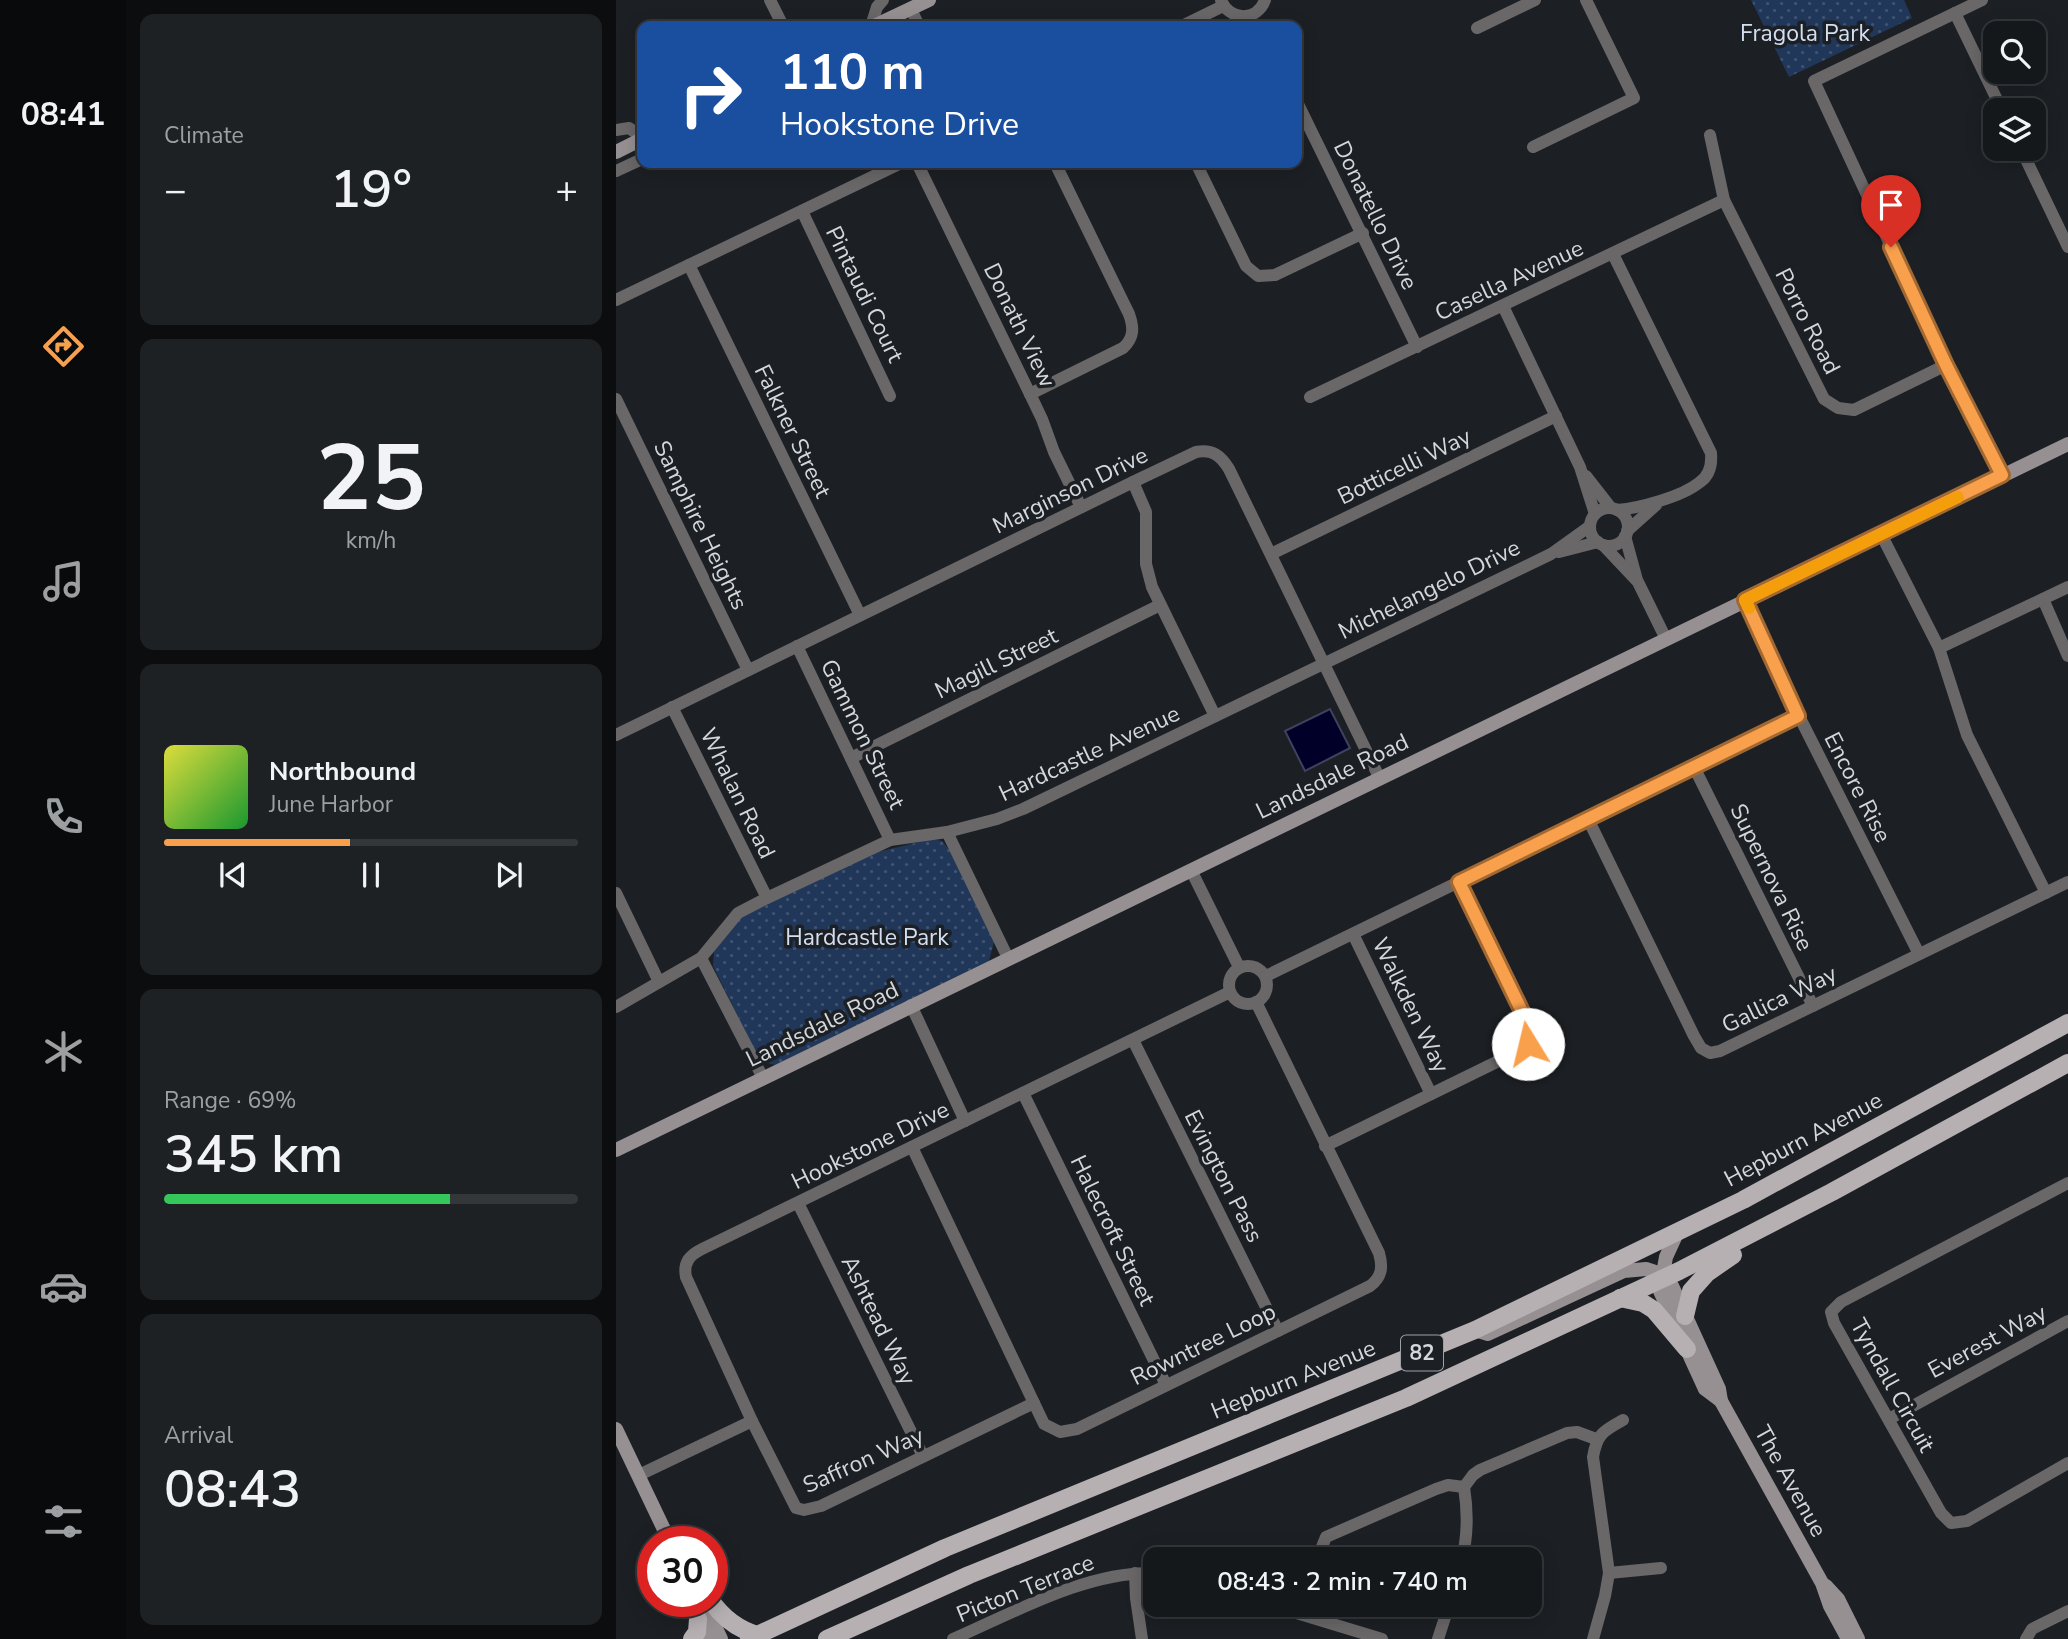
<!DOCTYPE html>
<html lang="en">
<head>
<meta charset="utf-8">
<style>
	:root { --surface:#15181b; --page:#1e2124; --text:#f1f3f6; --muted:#9da0a3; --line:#34373a; --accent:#f9a04d }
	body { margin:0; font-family:"Nunito Sans",sans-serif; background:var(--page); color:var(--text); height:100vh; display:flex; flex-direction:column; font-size:26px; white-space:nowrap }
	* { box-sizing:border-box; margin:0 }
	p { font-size:23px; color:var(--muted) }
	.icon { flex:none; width:38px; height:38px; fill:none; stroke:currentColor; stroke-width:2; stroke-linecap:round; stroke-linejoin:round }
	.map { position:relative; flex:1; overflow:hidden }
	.drawer { display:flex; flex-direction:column; gap:14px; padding:14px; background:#0c0d0f; width:490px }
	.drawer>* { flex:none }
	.top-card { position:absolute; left:21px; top:21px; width:665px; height:147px; border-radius:14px; box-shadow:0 4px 18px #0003,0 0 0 2px var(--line); background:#1a4fa0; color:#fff; overflow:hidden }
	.controls { position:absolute; left:1367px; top:21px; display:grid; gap:14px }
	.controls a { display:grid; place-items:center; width:63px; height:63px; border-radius:14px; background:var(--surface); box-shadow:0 4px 18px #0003,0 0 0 2px var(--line); font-size:35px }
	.speed { position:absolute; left:21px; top:1526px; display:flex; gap:14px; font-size:35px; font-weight:700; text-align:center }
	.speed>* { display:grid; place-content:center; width:91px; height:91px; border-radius:50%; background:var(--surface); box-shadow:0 4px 18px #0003,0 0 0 2px var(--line); line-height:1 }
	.speed .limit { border:10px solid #d22; background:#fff; color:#111 }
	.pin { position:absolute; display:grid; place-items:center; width:60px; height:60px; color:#fff; margin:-72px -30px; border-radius:50% 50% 50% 0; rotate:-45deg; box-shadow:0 0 7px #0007 }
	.pin .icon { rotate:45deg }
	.me { position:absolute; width:77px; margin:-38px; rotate:351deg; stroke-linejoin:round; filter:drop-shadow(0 0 5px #0008) }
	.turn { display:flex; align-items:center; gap:24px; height:147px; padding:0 28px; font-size:32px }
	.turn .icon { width:91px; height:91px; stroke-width:2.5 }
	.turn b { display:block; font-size:49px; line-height:60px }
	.big { font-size:52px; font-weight:600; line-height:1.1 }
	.drawer .widget { flex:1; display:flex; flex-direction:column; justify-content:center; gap:10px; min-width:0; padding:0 24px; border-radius:14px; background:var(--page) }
	.drawer .dial { align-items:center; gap:0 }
	.dial b { font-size:91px; line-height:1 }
	.song { display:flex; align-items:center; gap:21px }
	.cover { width:84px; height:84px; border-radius:10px; background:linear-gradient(135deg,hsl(60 70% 55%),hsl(130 70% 35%)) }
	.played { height:7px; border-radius:4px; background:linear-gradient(90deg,var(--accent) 45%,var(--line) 45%) }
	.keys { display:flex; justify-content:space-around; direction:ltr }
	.heat { display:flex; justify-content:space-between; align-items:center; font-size:38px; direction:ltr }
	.charge { height:10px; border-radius:5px; background:linear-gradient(90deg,#34c759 69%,var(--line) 0) }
	.trip { position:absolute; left:527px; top:1547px; width:399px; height:70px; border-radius:14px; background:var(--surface); box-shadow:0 4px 18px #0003,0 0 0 2px var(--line); font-weight:600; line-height:70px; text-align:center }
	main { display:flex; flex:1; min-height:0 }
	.tab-bar { display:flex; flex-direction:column; width:126px; justify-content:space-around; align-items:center; background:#080a0b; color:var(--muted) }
	.tab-bar .icon { width:49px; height:49px }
	.tab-bar .current { color:var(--accent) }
	.tab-bar b { font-size:32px; color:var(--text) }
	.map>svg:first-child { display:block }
	.park { fill:url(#park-dots) }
	.water { fill:#000029; stroke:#40415e; stroke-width:2 }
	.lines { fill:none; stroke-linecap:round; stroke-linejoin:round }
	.street { stroke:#6a6768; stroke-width:12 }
	.secondary { stroke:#969092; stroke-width:14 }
	.primary { stroke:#b7b0b3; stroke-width:18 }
	.route-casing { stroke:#a26832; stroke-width:18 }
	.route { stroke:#f9a04d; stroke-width:12 }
	.slow { stroke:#f59e0b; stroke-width:12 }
	.labels { text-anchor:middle; stroke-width:7; stroke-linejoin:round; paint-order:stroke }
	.shield { fill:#1c2024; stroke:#9ea1a4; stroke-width:2 }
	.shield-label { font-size:21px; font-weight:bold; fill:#d5d8db }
	.park-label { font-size:23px; fill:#d3dff1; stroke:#1c2024 }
	.street-label { font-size:23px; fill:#d5d8db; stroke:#1c2024 }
</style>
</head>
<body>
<main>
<nav class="tab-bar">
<b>08:41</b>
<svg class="icon current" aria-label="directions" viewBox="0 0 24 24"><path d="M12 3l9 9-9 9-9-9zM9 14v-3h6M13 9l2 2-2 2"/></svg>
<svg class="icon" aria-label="music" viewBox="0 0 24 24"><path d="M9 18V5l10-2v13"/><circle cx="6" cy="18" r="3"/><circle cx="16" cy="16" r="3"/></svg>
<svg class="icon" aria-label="phone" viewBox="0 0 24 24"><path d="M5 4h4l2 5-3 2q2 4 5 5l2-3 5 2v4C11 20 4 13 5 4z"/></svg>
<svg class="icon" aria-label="climate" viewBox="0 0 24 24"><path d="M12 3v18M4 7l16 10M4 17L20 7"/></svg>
<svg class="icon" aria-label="car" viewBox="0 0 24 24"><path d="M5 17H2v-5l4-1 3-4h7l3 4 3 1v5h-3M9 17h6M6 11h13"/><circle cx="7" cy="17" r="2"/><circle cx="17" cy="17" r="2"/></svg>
<svg class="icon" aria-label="filters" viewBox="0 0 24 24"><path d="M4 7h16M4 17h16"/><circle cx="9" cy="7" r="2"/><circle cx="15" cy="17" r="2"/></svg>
</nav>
<section class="drawer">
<div class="widget"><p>Climate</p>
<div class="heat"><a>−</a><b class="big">19°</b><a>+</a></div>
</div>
<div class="widget dial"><b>25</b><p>km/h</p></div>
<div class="widget">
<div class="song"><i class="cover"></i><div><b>Northbound</b><p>June Harbor</p></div></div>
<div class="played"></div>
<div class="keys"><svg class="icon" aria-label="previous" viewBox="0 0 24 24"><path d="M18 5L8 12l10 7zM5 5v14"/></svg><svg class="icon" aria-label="pause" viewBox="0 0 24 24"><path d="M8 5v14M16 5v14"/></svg><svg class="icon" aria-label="next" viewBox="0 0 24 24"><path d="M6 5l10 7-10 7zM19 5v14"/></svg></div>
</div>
<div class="widget"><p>Range · 69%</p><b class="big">345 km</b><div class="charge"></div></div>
<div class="widget"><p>Arrival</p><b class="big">08:43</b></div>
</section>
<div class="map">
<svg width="1452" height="1639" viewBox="0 0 1452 1639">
	<defs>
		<pattern id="park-dots" width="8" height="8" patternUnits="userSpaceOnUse" patternTransform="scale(1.75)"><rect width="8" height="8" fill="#20375a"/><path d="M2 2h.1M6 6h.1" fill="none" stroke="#405371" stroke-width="1.8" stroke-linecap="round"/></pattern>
	</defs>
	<rect width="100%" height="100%" fill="#1c2024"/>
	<g class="park">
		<polygon points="1135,0 1288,0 1296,18 1173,77"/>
		<polygon points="316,839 326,841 334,851 378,942 373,961 159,1065 144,1061 97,966 98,950 123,918 253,854"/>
	</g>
	<polygon class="water" points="714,709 734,748 689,771 669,731"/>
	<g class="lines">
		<g class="street">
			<polyline points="154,0 167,26"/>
			<path d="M605,0C613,21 641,22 649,0"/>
			<polyline points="1366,0 1198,81 1330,365 1386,475"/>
			<polyline points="295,9 303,26"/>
			<polyline points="1339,13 1386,110"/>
			<polyline points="255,26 261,7 267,0"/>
			<polyline points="566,26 607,6"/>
			<polyline points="861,28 919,0"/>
			<polyline points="681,102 801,347"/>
			<polyline points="0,130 13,128 26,137"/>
			<polyline points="1094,135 1108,200 1208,399 1222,408 1238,410 1330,365"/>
			<polyline points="917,147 1018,98 970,0"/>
			<polyline points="1405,149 1452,247"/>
			<polyline points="301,163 414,394 426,419 438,452 465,507"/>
			<polyline points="580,163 630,266 642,276 659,275 747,233"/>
			<polyline points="0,171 26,159"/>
			<polyline points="186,211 274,396"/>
			<path d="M997,254L1095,453C1096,465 1094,475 1084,482C1066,497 1023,508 1001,510"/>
			<polyline points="73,265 244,615"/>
			<polyline points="0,300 285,163"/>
			<polyline points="887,306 964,467 979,514"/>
			<path d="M414,394L507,348C518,338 518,328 513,314L439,163"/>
			<polyline points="694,397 1108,200"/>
			<polyline points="0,399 132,670"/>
			<polyline points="970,476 995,508"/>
			<polyline points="517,482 530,512 530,564 536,587 599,716"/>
			<circle cx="993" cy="527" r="19"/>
			<polyline points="1011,531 1040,505"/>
			<polyline points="1265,534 1323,648 1351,735 1430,893"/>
			<polyline points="1009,536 1021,580 1050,639"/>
			<polyline points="987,545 1020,580"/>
			<polyline points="943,552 982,542"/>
			<polyline points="655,554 940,416"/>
			<polyline points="1427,599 1452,656"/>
			<polyline points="1129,600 1183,716 1303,954"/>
			<polyline points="181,646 274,840"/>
			<polyline points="1323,648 1452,587"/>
			<polyline points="56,707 151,898"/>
			<path d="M0,735L517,482L580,452C597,449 605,456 613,469L764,779"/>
			<polyline points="235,758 544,605"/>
			<polyline points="1078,767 1197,1006"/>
			<polyline points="972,819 1078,1036 1085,1048 1094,1053 1104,1051 1452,882"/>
			<polyline points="331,832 392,958"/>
			<polyline points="575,870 623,967"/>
			<polyline points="0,893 43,982"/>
			<polyline points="737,934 815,1094"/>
			<polyline points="85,958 147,1078"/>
			<circle cx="632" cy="985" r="19"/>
			<polyline points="650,976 1183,716"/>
			<polyline points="295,1005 349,1121"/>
			<polyline points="0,1007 85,958 122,913 151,898 274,840 331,832 381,819 407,809 935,554 974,526"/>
			<polyline points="517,1040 662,1331"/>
			<polyline points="407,1093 550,1385"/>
			<polyline points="709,1146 903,1051 912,1044 915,1030 843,882"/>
			<path d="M296,1147L428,1424L444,1432L461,1429L754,1286C766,1277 767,1267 763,1253L640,1002"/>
			<polyline points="1452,1183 1225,1302 1215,1312 1218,1323 1325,1513 1335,1523 1351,1521 1452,1463"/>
			<polyline points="182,1203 307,1456"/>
			<path d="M418,1403L205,1506L188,1510L180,1508L136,1421L70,1277C67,1262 74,1255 86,1249L614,992"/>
			<polyline points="1273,1419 1452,1321"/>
			<polyline points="23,1475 136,1421"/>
			<polyline points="848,1487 857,1475 864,1470 951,1433 961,1432 980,1439"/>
			<polyline points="701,1559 710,1537 820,1489 832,1485 848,1487"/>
			<path d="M846,1559C852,1535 852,1512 848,1487"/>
			<polyline points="519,1573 520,1598 526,1639"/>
			<polyline points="993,1573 1045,1568"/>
			<polyline points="654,1605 766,1639"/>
			<path d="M337,1639C399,1612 471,1571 539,1573"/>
			<polyline points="822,1639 833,1605"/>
			<path d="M977,1639L989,1596L993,1573L977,1457C981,1434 987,1431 1007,1420"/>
			<polyline points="1410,1639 1416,1629 1452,1611"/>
		</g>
		<g class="secondary">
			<polyline points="258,26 313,0"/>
			<polyline points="0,152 26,139"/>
			<polyline points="0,1150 1452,444"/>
			<polyline points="1061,1233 1050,1257 1044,1291 1089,1389 1105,1401"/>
			<polyline points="859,1330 872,1334 1008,1271 1030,1269 1039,1272 1056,1286 1103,1389 1105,1401 1206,1583 1214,1606 1232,1639"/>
			<polyline points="0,1429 54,1542"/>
			<polyline points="1210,1586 1222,1599 1242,1639"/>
			<polyline points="75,1601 92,1639"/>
			<polyline points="87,1601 105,1639"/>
		</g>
		<g class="primary">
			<polyline points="1004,1298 1027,1303 1038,1310 1071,1349"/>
			<polyline points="1069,1316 1075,1291 1091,1273 1117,1255"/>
			<path d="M95,1601C107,1618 121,1629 141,1635"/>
			<polyline points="76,1639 81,1632 82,1619"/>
			<polyline points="133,1639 329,1548 859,1330 1127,1200 1452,1023"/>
			<polyline points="211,1639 353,1575 790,1398 1063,1271 1216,1192 1452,1063"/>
		</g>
	</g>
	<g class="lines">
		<defs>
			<polyline id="route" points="912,1044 915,1030 843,882 1182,716 1129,600 1386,475 1330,365 1275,247"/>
		</defs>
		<use href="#route" class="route-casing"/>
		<use href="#route" class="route"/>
		<polyline class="slow" points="1133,608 1129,600 1342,497"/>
	</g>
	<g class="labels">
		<rect class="shield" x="785" y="1335.5" width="42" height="35" rx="5"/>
		<g class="shield-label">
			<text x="806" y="1360">82</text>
		</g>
		<g class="park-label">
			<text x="1189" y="41">Fragola Park</text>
			<text x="251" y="945">Hardcastle Park</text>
		</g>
		<g class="street-label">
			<text transform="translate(760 215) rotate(64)" y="8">Donatello Drive</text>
			<text transform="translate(893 280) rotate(-25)" y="8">Casella Avenue</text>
			<text transform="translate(249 294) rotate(64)" y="8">Pintaudi Court</text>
			<text transform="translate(1192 321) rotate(63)" y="8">Porro Road</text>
			<text transform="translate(404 325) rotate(64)" y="8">Donath View</text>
			<text transform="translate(177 431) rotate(64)" y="8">Falkner Street</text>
			<text transform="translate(788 466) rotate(-26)" y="8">Botticelli Way</text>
			<text transform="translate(454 490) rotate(-26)" y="8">Marginson Drive</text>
			<text transform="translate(85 525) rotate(64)" y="8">Samphire Heights</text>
			<text transform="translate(813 589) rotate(-26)" y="8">Michelangelo Drive</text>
			<text transform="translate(380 663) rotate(-26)" y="8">Magill Street</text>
			<text transform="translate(247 734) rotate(64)" y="8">Gammon Street</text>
			<text transform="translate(473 753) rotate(-25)" y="8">Hardcastle Avenue</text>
			<text transform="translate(716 776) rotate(-26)" y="8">Landsdale Road</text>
			<text transform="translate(1242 787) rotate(63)" y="8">Encore Rise</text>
			<text transform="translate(122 793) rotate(64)" y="8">Whalan Road</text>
			<text transform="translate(1156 877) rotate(64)" y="8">Supernova Rise</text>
			<text transform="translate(1163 999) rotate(-26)" y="8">Gallica Way</text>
			<text transform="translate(795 1005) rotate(64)" y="8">Walkden Way</text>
			<text transform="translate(206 1024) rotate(-26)" y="8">Landsdale Road</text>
			<text transform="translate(1187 1139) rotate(-28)" y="8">Hepburn Avenue</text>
			<text transform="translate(254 1145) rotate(-26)" y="8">Hookstone Drive</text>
			<text transform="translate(608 1176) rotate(63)" y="8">Evington Pass</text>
			<text transform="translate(497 1230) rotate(64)" y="8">Halecroft Street</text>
			<text transform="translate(263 1320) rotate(64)" y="8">Ashtead Way</text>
			<text transform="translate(1371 1341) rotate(-28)" y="8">Everest Way</text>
			<text transform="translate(587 1344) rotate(-26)" y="8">Rowntree Loop</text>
			<text transform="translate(677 1379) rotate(-22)" y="8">Hepburn Avenue</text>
			<text transform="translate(1277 1385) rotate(61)" y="8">Tyndall Circuit</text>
			<text transform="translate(247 1460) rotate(-24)" y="8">Saffron Way</text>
			<text transform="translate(1175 1481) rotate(61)" y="8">The Avenue</text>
			<text transform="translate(409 1588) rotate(-22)" y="8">Picton Terrace</text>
		</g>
	</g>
</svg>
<div class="controls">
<a><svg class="icon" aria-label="search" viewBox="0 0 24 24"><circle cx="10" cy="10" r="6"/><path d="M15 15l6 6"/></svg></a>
<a><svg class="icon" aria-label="layers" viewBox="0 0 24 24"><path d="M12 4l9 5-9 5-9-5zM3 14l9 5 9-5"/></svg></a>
</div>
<div class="speed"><div class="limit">30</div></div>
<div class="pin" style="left:1275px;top:247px;background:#d93025"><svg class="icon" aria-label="arrive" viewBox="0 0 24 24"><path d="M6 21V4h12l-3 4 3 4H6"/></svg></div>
<svg class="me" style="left:912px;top:1044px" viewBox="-20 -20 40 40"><circle r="19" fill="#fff"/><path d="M0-13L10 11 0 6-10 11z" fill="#f9a04d"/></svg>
<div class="trip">08:43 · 2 min · 740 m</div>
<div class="top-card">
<div class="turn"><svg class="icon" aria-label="right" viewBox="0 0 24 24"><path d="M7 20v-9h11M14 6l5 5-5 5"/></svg><div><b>110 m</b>Hookstone Drive</div></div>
</div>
</div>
</main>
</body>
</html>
